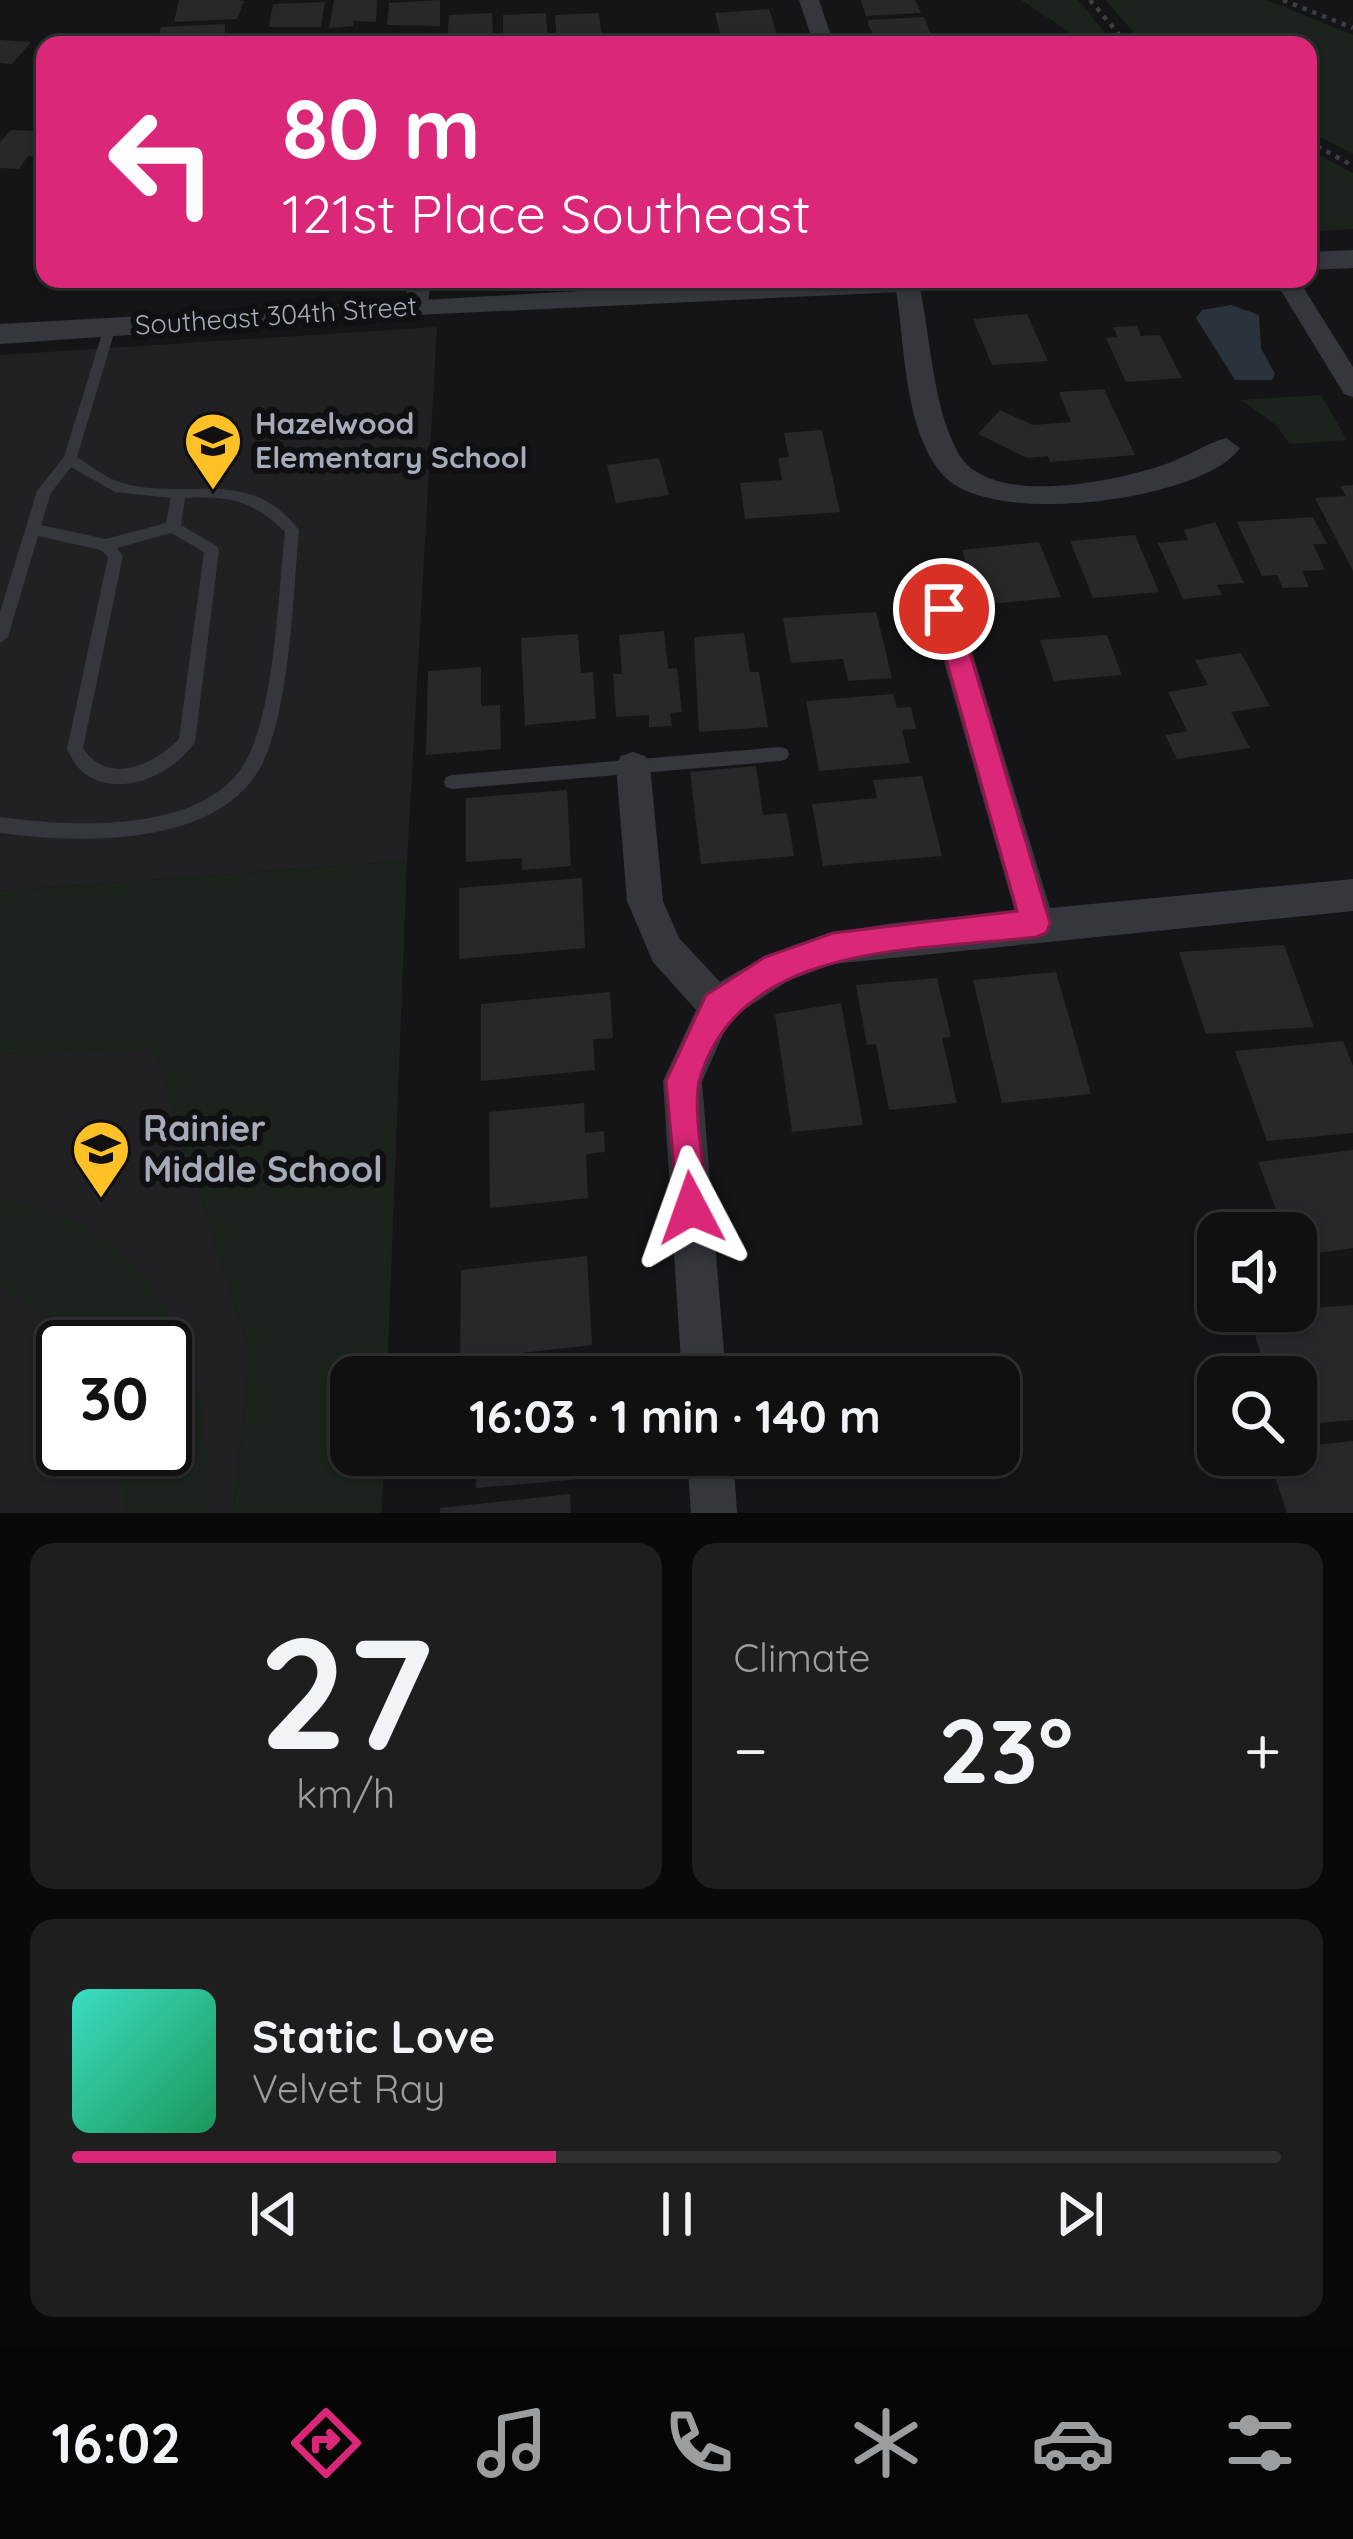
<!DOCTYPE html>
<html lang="en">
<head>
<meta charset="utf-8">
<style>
	:root { --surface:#101011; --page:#1e1e1f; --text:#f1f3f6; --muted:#9c9d9f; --line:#303031; --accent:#db2777 }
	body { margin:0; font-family:Quicksand,sans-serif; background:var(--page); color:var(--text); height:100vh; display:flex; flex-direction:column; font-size:45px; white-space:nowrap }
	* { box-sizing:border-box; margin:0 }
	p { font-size:39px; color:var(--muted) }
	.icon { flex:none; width:66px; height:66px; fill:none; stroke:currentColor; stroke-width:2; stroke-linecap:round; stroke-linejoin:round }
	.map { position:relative; height:1513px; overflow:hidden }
	.drawer { display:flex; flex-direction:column; gap:30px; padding:30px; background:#090909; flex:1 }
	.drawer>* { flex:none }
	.guide { position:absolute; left:36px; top:36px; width:1281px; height:252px; border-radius:24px; box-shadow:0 3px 9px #0004,0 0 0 3px var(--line); background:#db2777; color:#fff; overflow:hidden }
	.tools { position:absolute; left:1197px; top:1212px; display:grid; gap:24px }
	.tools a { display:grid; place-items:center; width:120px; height:120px; border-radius:24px; background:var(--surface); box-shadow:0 3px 9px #0004,0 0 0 3px var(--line); font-size:60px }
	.speed { position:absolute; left:36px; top:1320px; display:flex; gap:24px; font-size:60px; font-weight:700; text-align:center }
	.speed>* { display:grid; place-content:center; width:156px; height:156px; border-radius:50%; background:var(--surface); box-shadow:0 3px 9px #0004,0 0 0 3px var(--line); line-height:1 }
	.speed .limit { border:6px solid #111; border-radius:18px; background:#fff; color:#111 }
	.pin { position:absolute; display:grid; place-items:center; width:102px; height:102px; color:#fff; margin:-51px; border:6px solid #fff; border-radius:50%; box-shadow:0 3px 12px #0007 }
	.me { position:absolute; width:132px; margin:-66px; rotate:356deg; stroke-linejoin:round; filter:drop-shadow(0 0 9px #0008) }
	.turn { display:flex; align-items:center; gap:42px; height:252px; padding:0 48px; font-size:54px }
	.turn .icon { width:156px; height:156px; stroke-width:2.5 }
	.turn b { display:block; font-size:84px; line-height:102px }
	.big { font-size:90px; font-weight:700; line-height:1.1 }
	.drawer .tile { flex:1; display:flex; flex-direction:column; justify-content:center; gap:18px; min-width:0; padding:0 42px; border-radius:24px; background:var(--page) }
	.drawer .dial { align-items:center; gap:0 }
	.dial b { font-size:156px; line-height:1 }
	.song { display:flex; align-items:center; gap:36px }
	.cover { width:144px; height:144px; border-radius:18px; background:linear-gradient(135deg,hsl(170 70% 55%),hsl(150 70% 35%)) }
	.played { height:12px; border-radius:6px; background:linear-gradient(90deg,var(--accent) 40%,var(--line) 40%) }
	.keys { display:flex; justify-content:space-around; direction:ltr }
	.heat { display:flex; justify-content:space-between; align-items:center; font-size:66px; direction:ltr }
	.drawer .tiles { flex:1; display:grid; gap:30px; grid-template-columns:1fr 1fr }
	.tile:last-child { grid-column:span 2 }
	.trip { position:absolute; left:330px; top:1356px; width:690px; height:120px; border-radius:24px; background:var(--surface); box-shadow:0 3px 9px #0004,0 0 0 3px var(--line); font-weight:700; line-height:120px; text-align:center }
	.dock { display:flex; height:192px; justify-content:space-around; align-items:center; background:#060607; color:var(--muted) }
	.dock .icon { width:84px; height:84px }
	.dock .active { color:var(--accent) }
	.dock b { font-size:54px; color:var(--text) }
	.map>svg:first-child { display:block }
	.built { fill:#212124; fill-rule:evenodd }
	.green { fill:#1b231c }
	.water { fill:#2a333c }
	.building { fill:#28282b }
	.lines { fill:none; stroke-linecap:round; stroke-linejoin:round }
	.path { stroke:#3c3e44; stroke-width:4.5; stroke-dasharray:4.5 6; stroke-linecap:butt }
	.service { fill:#36373d; fill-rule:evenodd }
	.minor { fill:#36373d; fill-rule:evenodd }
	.tertiary { fill:#36373d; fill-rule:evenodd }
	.route { fill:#db2777; stroke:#8e194d; stroke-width:3 }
	.labels { text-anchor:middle; stroke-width:12; stroke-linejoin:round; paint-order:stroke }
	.far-street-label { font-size:27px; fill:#a6abb9; stroke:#101012 }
	.poi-label { font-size:30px; font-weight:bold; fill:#a6abb9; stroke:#101012; text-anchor:start }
	.near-poi-label { font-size:36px; font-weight:bold; fill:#a6abb9; stroke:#101012; text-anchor:start }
</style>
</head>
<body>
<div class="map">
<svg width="1353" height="1513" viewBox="0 0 1353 1513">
	<rect width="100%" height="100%" fill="#151517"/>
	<g class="built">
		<polygon points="437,327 407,861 0,891 0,355"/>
		<path d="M154,1048L250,1353L233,1513H0V1054ZM63,1347H165V1449H63Z"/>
	</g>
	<g class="green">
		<polygon points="1021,0 1078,0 1115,45 1089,45"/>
		<polygon points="1106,0 1267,0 1353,35 1353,154 1308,131 1308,45 1144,45"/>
		<polygon points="1308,149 1353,173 1353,229 1308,232"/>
		<polygon points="1321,395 1347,440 1290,444 1276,425 1241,400"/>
		<polygon points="407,861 387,1377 351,1377 351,1455 384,1455 382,1513 233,1513 250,1353 154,1049 0,1054 0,891"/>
		<path d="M0,1202C155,1216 219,1376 207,1513H125L122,1449H165V1347H83L77,1335L0,1287Z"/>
	</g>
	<g class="water">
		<polygon points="63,279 243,279 70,291 63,289"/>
		<polygon points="1231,305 1259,315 1261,348 1275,374 1272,380 1235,380 1196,318 1202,310"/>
	</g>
	<g class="building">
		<polygon points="179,0 239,0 244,1 237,19 174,22"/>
		<polygon points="334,0 377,0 376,22 354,21 353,26 329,28"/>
		<polygon points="440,0 440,26 387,25 389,3"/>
		<polygon points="861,0 915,0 921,13 866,16"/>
		<polygon points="325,2 321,27 269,27 273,4"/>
		<polygon points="769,9 777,34 721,38 715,13"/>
		<polygon points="492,13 493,43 447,42 449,15"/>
		<polygon points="546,13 548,45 503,45 503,15"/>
		<polygon points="599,13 602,40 557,45 555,15"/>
		<polygon points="924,17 935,44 880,45 868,25 869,20"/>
		<polygon points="225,24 225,42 219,45 156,45 161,27"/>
		<polygon points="0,40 31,42 12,64 0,63"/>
		<polygon points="11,130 38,131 32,139 45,141 39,157 28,156 19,169 0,168 0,142"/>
		<polygon points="1027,314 1048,361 992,365 973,319"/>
		<polygon points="1137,326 1141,336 1160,335 1182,378 1126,382 1106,338 1118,337 1113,327"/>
		<polygon points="1104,389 1135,455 1050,462 1048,456 1027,458 978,434 1000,410 1033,425 1071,422 1059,392"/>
		<polygon points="822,430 840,512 745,519 740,483 782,480 778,458 789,457 784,433"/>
		<polygon points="659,458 669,495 616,503 607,465"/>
		<polygon points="1353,485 1353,571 1315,498 1346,496 1340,486"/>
		<polygon points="1313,517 1327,544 1313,544 1325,570 1302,571 1309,587 1283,588 1277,575 1262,576 1237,522"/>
		<polygon points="1215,522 1244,583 1217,585 1222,595 1183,599 1158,543 1188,540 1184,530"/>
		<polygon points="1135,535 1159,592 1093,598 1070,541"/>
		<polygon points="1039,542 1061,597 980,605 962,550"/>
		<polygon points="876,612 892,678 848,681 843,659 791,663 783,618"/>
		<polygon points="664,631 668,669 677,668 682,712 670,713 672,726 649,727 649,715 616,717 613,674 622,674 619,635"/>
		<polygon points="744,633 750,672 759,672 768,727 699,732 694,637"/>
		<polygon points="578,634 581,673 593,672 596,719 525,725 521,638"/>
		<polygon points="1107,635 1122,675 1054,681 1040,640"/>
		<polygon points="1241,653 1270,706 1231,712 1250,748 1177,759 1165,735 1187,731 1168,692 1208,685 1195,660"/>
		<polygon points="481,667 481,706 500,705 501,749 426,755 428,671"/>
		<polygon points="893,694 897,708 911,707 916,729 902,730 910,763 819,771 806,701"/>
		<polygon points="756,766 763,815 787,813 794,856 701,864 690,772"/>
		<polygon points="922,776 942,856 823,866 812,804 877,798 873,780"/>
		<polygon points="567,790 571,866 522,870 522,858 466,862 466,798"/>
		<polygon points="582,878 585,948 459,959 459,888"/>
		<polygon points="1284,945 1314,1027 1206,1034 1179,952"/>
		<polygon points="1056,972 1091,1094 1002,1103 973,980"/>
		<polygon points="937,978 951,1037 942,1038 957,1103 889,1110 876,1044 867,1045 856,985"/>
		<polygon points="610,992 613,1038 593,1039 595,1070 481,1081 481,1004"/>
		<polygon points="841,1003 863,1125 792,1132 775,1014"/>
		<polygon points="1343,1041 1353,1066 1353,1133 1267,1141 1235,1051"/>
		<polygon points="584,1103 585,1133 604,1131 605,1152 586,1154 588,1198 490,1208 489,1112"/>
		<polygon points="1353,1150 1353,1248 1296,1256 1296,1233 1285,1233 1258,1162"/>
		<polygon points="587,1256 592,1345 460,1360 461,1270"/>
		<polygon points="1353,1305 1353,1420 1296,1425 1296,1377 1268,1377 1248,1313"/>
		<polygon points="636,1358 637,1377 478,1377 478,1370"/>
		<polygon points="1353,1441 1353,1513 1287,1513 1268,1455 1296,1455 1296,1447"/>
		<polygon points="477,1455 641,1455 641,1474 476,1488"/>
		<polygon points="570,1494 571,1513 440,1513 440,1508"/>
	</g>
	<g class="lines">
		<g class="path">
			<polyline points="1090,0 1128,45"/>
			<polyline points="1283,0 1353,28"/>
			<polyline points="1308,141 1353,166"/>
		</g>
		<g class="service">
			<path d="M110,323L116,327L77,457C92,467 108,480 126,484C192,500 249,466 299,530C293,593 290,722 257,773C209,848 77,843 0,833V817C72,827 207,835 247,759C275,704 278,595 285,532C252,500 230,496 185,498L181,525L217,546L219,550L195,742C175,772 127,796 92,778C79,772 73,761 67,749L108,557L101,550L38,536L8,637L0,643V612L37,491L64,457L104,327ZM71,467L115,492L171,498L166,523L106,539L41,525L51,493ZM171,533L204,552L179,739C154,765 108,786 83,748L123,556L117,548Z"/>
			<polygon points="781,747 787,749 789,754 787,759 781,761 452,789 446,787 444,782 446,777 452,775"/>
		</g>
		<g class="minor">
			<polygon points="799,0 819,0 834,45 814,45"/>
			<polygon points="407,279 431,279 427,312 418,314 406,306"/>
			<path d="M894,279H918C931,335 931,400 957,451C987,510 1117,481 1166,464C1187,457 1205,444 1226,438L1240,448C1203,501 991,528 944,476C901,428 906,338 894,279Z"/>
			<polygon points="1274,279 1298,279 1353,367 1353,397 1344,394"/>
			<path d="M944,597L959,609L1050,908L1353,879V911L833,964L788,981L730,1019L702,1082L726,1377H682L663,1081L696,1010L653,962L627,901L616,766L621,756L633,752L645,756L650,766L663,901L679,938L720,982C819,920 903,923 1015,912L929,609Z"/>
			<polygon points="687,1455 733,1455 737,1513 691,1513"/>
		</g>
		<g class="tertiary">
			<polygon points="1353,250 1353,268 1308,270 1308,252"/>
			<polygon points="791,279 998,279 984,288 418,315 0,344 0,324"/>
		</g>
	</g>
	<path class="route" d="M944,599L957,609L1050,923L1046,933L1036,937C919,951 741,941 700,1078C691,1107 706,1175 708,1208L703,1220L691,1225L679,1220L666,1081L706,995L765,957L833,933L1017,911L932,609Z"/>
	<defs>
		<symbol id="school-pin" viewBox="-11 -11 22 30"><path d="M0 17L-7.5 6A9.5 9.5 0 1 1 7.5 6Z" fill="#ffc126" stroke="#101012"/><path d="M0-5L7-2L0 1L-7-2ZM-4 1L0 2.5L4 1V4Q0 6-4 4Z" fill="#111"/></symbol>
	</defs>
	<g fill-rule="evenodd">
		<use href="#school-pin" x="180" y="408" width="66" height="90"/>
		<use href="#school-pin" x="68" y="1116" width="66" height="90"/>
	</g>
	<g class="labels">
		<g class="far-street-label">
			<text transform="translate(276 316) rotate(-4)" y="9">Southeast 304th Street</text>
		</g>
		<g class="poi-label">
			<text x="255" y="434">Hazelwood<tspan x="255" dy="34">Elementary School</tspan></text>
		</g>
		<g class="near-poi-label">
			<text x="143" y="1141">Rainier<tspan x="143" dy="41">Middle School</tspan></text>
		</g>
	</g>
</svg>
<div class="tools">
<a><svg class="icon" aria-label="sound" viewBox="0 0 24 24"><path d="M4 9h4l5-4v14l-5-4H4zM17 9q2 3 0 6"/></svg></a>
<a><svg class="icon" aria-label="search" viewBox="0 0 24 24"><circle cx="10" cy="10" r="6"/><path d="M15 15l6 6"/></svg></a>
</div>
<div class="speed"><div class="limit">30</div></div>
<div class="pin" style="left:944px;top:609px;background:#d93025"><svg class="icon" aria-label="arrive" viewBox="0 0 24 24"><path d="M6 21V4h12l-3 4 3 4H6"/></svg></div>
<svg class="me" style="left:691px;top:1208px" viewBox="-20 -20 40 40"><path d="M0-17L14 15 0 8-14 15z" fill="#db2777" stroke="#fff" stroke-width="4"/></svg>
<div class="trip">16:03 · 1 min · 140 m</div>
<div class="guide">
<div class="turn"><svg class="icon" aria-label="left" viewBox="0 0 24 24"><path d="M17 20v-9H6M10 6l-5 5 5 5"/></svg><div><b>80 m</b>121st Place Southeast</div></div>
</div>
</div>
<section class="drawer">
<div class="tiles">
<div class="tile dial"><b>27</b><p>km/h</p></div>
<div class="tile"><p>Climate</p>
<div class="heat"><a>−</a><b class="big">23°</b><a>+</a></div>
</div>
<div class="tile">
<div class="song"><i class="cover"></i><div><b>Static Love</b><p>Velvet Ray</p></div></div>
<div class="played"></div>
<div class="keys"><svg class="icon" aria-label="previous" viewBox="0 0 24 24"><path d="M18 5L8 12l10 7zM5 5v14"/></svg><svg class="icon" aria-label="pause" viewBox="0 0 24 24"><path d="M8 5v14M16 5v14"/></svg><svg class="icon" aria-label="next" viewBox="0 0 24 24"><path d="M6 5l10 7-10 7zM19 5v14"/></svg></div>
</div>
</div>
</section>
<nav class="dock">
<b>16:02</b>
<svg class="icon active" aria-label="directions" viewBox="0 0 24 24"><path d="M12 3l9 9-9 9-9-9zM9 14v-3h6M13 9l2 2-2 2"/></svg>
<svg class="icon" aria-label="music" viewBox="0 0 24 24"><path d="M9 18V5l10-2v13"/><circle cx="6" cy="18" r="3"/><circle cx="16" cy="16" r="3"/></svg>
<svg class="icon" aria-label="phone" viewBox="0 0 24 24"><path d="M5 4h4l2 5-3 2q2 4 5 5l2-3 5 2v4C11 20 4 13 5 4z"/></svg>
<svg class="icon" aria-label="climate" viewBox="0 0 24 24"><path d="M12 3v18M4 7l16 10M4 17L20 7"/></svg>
<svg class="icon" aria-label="car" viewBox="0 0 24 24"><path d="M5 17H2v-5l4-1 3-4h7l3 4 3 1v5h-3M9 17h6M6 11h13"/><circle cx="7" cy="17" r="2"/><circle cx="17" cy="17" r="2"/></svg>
<svg class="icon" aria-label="filters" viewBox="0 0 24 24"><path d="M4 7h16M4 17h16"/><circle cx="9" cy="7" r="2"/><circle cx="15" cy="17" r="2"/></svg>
</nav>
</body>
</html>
